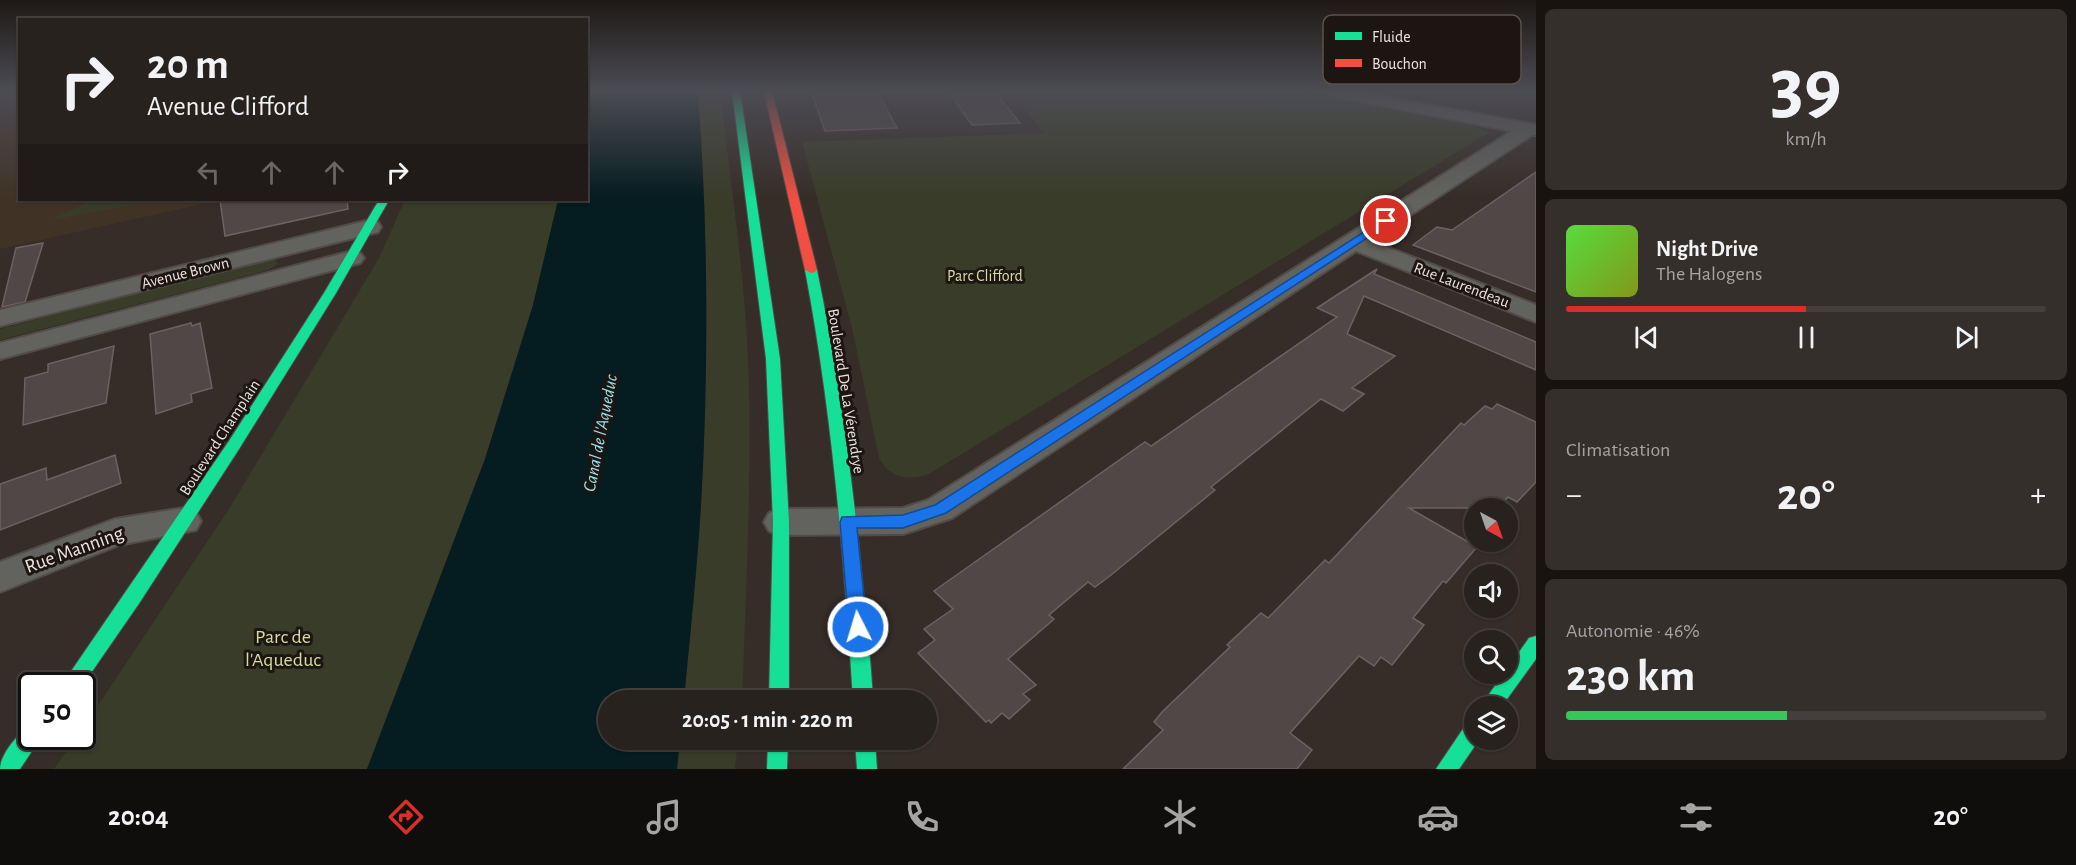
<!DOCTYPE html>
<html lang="fr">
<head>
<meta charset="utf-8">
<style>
	:root { --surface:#28221e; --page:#342f2b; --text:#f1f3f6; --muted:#a5a4a4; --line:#443f3c; --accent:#d93025 }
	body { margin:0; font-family:"Alegreya Sans",sans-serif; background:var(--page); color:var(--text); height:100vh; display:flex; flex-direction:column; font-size:22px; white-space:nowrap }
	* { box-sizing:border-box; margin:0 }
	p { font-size:20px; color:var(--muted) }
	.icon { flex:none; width:33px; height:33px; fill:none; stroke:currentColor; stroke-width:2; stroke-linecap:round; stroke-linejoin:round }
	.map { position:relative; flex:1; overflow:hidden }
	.sheet { display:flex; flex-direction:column; gap:9px; padding:9px; background:#161310; width:540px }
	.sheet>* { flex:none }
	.top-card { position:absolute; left:18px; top:18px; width:570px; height:183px; border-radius:0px; box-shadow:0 2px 4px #0004,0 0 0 2px var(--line); background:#28221e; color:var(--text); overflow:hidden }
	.needle { width:39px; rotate:140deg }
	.buttons { position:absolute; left:1464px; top:498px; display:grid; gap:12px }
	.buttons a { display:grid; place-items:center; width:54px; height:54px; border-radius:50%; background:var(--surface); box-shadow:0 2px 4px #0004,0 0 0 2px var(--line); font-size:30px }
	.speed { position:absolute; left:18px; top:672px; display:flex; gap:12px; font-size:30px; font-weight:700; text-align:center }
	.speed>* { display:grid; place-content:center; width:78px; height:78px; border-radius:50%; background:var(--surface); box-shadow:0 2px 4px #0004,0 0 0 2px var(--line); line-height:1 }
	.speed .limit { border:3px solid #111; border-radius:9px; background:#fff; color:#111 }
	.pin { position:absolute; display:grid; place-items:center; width:51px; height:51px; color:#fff; margin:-26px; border:3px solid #fff; border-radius:50%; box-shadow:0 2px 6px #0007 }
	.me { position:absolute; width:66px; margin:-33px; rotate:355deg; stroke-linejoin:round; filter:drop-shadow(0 0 4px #0008) }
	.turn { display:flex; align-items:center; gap:21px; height:126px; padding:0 30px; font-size:27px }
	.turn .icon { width:78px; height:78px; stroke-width:2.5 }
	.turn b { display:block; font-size:42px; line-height:51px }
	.lanes { display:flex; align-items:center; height:57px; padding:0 30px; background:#0003; justify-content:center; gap:30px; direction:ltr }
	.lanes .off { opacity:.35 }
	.big { font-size:45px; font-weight:700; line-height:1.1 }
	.sheet .tile { flex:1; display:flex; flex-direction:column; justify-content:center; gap:9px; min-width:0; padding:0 21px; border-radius:9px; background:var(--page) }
	.sheet .dial { align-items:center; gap:0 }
	.dial b { font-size:78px; line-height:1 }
	.song { display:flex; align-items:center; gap:18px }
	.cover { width:72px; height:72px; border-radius:9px; background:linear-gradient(135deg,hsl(110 70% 55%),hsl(70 70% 35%)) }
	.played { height:6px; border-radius:3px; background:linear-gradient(90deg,var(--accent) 50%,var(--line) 50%) }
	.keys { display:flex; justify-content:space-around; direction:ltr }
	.heat { display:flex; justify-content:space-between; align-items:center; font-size:33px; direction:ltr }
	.charge { height:9px; border-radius:4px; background:linear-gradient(90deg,#34c759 46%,var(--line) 0) }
	.trip { position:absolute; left:598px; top:690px; width:339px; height:60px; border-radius:30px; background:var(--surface); box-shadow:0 2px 4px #0004,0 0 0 2px var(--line); font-weight:700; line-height:60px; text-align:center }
	.tabs { display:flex; height:96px; justify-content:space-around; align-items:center; background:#100e0c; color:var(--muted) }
	.tabs .icon { width:42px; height:42px }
	.tabs .selected { color:var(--accent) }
	.tabs b { font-size:27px; color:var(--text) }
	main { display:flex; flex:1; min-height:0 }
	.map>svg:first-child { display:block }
	.education { fill:#403326 }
	.green { fill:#393c28 }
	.water { fill:#051c20 }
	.building { fill:#514747; stroke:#6b6363; stroke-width:1.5 }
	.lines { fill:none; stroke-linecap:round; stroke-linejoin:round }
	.street-casing { stroke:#524b46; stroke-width:4 }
	.fast-casing { stroke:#524b46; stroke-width:2 }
	.jam-casing { stroke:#524b46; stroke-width:2 }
	.street { fill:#62625f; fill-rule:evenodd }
	.fast { fill:#16e098; fill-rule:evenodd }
	.jam { fill:#f24e42; fill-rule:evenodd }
	.route { fill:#1a73e8; stroke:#114b97; stroke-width:1.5 }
	.labels { text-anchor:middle; stroke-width:6; stroke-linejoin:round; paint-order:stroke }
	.street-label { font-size:16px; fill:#ede2dc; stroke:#1d1511 }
	.park-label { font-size:16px; fill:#d3dca3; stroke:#1d1511 }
	.water-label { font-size:18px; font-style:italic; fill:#99e3f0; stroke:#1d1511 }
	.near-street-label { font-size:20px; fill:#ede2dc; stroke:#1d1511 }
	.near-park-label { font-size:20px; fill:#d3dca3; stroke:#1d1511 }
	.key { fill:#1d1511; stroke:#5b524e; stroke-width:1.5 }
	.key-label { font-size:16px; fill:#ede2dc }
</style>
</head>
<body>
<main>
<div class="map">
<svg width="1536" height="769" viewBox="0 0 1536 769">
	<rect width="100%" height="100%" fill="#362d28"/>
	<polygon class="education" points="19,91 20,200 220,200 0,249 0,93"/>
	<g class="green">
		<path d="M698,91H720C731,188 747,287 749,386C751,491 746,596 742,700H684C690,636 697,570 701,505C709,367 708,229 698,91Z"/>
		<path d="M1010,91H1292L1474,126L1488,133L929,474C910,481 888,478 879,458L852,328L802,142L1044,133Z"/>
		<polygon points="93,200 158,200 50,220"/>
		<polygon points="405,200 558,200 533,305 485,459 367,769 54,769 76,737 82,736 83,728 231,506 379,258"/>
		<polygon points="266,260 275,260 278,264 268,270 0,340 0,329"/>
		<polygon points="680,740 738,740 735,769 677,769"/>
	</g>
	<path class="water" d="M587,91H698C708,229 709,367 701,505C697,570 690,636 684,700H609V740H680L677,769H367L485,459L533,305L558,200H586Z"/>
	<g class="building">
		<polygon points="811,91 877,91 897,128 825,131"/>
		<polygon points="948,91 994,91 1020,123 972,125"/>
		<polygon points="1536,172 1536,292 1413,245 1437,227 1452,230"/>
		<polygon points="220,200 347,200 348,209 225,236"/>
		<polygon points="43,243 25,302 2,307 16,248"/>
		<polygon points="1377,269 1374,274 1536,342 1536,370 1364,296 1347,334 1395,356 1352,388 1364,394 1343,411 1321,399 1211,487 1215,490 1111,575 1095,587 1088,582 1049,615 1054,619 1008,659 1036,685 1023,694 1030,700 1009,719 1002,713 991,723 989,720 986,722 918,653 935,640 924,629 953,609 934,591 1145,442 1151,446 1337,317 1317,308"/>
		<polygon points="191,323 192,326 200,323 212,388 191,394 192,402 156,414 150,334"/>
		<polygon points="114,346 106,403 23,425 25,378 48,372 48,364"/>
		<polygon points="1497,404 1536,422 1536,482 1517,502 1508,497 1498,508 1409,508 1477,547 1446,583 1443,581 1413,618 1424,625 1392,665 1381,657 1374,666 1359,656 1290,733 1312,750 1297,769 1123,769 1163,730 1154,722 1162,712 1230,647 1227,645 1261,613 1268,618 1325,560 1329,563 1461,423 1464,425 1485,406 1492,409"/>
		<polygon points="115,455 121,483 0,530 0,484 46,468 47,480"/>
	</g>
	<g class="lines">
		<defs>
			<g id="street">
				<polygon points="1322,91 1355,91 1536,125 1536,135 1532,135 1371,241 1536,305 1536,322 1356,251 952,518 903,534 781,535 769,531 764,522 769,513 781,509 903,508 928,500 1512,131 1330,96"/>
				<polygon points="370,220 378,222 381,227 378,232 0,326 0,310"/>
				<polygon points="352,251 360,253 364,258 360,263 0,359 0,343"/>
				<polygon points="184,508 196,512 201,521 196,530 119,545 0,592 0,562 115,519"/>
			</g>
			<g id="fast">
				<polygon points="732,91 740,91 780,359 789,522 789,700 769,700 773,522 766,359"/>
				<polygon points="379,200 389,200 336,293 239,449 140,602 82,686 61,686 229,441 324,293"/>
				<path d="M811,267L817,270C838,372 852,474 862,578C866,618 871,660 873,700H853C844,556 832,412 805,270Z"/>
				<polygon points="1536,636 1536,659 1502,706 1481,706 1503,674 1508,674 1508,668 1529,638"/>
				<polygon points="1474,720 1474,740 1479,740 1459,769 1436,769 1467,723"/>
				<path d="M32,726V736H42L20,769H0C0,755 19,731 32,726Z"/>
				<polygon points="768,740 788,740 787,769 767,769"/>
				<polygon points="855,740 875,740 877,769 857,769"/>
			</g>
			<polygon id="jam" points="764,91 772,91 817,270 815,272 811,273 805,270"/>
		</defs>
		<use href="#street" class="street-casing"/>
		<use href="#fast" class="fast-casing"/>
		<use href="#jam" class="jam-casing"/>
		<use href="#street" class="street"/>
		<use href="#fast" class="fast"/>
		<use href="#jam" class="jam"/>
	</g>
	<linearGradient id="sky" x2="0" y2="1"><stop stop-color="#1e1916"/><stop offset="0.46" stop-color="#4c4c53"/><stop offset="1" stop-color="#4c4c53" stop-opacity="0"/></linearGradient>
	<rect width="1536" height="198" fill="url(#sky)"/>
	<polygon class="route" points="1386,218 1391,221 1390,223 946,513 903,528 857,528 867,627 864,633 858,635 851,633 849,627 840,522 842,517 903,515 935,505"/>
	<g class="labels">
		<g class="street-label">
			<text transform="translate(185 272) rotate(-14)" y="6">Avenue Brown</text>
			<text transform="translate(1462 284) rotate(21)" y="6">Rue Laurendeau</text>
			<text transform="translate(847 391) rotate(81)" y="6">Boulevard De La Vérendrye</text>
			<text transform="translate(219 437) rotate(-57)" y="6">Boulevard Champlain</text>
		</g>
		<g class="park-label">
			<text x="985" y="281">Parc Clifford</text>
		</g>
		<g class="water-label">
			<text transform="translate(600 433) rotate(-79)" y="6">Canal de l'Aqueduc</text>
		</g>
		<g class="near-street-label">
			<text transform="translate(74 549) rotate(-20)" y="7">Rue Manning</text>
		</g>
		<g class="near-park-label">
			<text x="283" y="643">Parc de<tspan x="283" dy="23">l'Aqueduc</tspan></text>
		</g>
	</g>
	<rect x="1323" y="15" width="198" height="69" rx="9" class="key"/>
	<rect x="1335" y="32" width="27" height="8" fill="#16e098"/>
	<rect x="1335" y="59" width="27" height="8" fill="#f24e42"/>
	<g class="key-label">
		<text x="1372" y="42">Fluide</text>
		<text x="1372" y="69">Bouchon</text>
	</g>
</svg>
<div class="buttons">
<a><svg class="needle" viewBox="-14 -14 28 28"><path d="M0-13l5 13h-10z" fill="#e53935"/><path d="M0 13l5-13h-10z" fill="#a5a4a4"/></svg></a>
<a><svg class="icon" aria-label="sound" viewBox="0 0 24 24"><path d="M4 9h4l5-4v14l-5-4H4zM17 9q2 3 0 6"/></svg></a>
<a><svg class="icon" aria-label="search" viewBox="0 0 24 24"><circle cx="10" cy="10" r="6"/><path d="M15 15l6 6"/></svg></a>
<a><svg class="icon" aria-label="layers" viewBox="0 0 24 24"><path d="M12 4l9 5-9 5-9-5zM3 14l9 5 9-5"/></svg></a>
</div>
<div class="speed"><div class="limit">50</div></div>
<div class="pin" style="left:1386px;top:221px;background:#d93025"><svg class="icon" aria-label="arrive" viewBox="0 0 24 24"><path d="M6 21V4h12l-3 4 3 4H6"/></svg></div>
<svg class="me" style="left:858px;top:627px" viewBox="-20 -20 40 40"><circle r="17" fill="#1a73e8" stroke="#fff" stroke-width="3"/><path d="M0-11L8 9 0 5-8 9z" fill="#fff"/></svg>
<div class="trip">20:05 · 1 min · 220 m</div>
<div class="top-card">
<div class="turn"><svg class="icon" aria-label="right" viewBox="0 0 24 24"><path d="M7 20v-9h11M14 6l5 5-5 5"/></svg><div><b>20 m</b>Avenue Clifford</div></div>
<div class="lanes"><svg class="icon off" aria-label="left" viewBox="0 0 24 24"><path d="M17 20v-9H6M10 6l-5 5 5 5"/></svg><svg class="icon off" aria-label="ahead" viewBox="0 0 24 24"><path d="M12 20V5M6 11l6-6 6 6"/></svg><svg class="icon off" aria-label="ahead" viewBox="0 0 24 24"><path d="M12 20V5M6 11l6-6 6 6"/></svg><svg class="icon" aria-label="right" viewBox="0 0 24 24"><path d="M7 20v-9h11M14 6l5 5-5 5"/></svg></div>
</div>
</div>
<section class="sheet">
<div class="tile dial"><b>39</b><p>km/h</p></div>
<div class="tile">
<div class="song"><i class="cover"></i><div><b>Night Drive</b><p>The Halogens</p></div></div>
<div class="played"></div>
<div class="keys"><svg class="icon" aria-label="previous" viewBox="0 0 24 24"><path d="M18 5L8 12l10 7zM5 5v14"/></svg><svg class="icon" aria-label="pause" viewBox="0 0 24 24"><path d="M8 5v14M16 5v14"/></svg><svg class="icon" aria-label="next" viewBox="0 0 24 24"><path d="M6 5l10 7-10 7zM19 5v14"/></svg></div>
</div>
<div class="tile"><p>Climatisation</p>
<div class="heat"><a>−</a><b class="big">20°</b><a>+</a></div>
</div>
<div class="tile"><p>Autonomie · 46%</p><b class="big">230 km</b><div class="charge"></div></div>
</section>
</main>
<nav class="tabs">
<b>20:04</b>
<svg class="icon selected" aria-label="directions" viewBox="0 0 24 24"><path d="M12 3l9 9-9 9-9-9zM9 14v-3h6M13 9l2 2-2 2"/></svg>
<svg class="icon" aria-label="music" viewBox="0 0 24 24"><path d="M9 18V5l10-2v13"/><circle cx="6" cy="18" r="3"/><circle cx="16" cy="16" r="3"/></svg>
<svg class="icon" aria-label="phone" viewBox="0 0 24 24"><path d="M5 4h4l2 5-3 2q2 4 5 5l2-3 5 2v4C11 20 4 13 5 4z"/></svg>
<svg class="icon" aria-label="climate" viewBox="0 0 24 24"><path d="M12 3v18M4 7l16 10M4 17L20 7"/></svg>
<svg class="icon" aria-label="car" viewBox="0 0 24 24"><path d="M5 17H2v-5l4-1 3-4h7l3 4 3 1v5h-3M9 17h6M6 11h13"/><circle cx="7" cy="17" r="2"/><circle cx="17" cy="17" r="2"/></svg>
<svg class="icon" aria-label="filters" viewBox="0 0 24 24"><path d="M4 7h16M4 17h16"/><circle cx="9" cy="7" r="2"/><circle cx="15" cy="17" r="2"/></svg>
<b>20°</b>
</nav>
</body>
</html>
